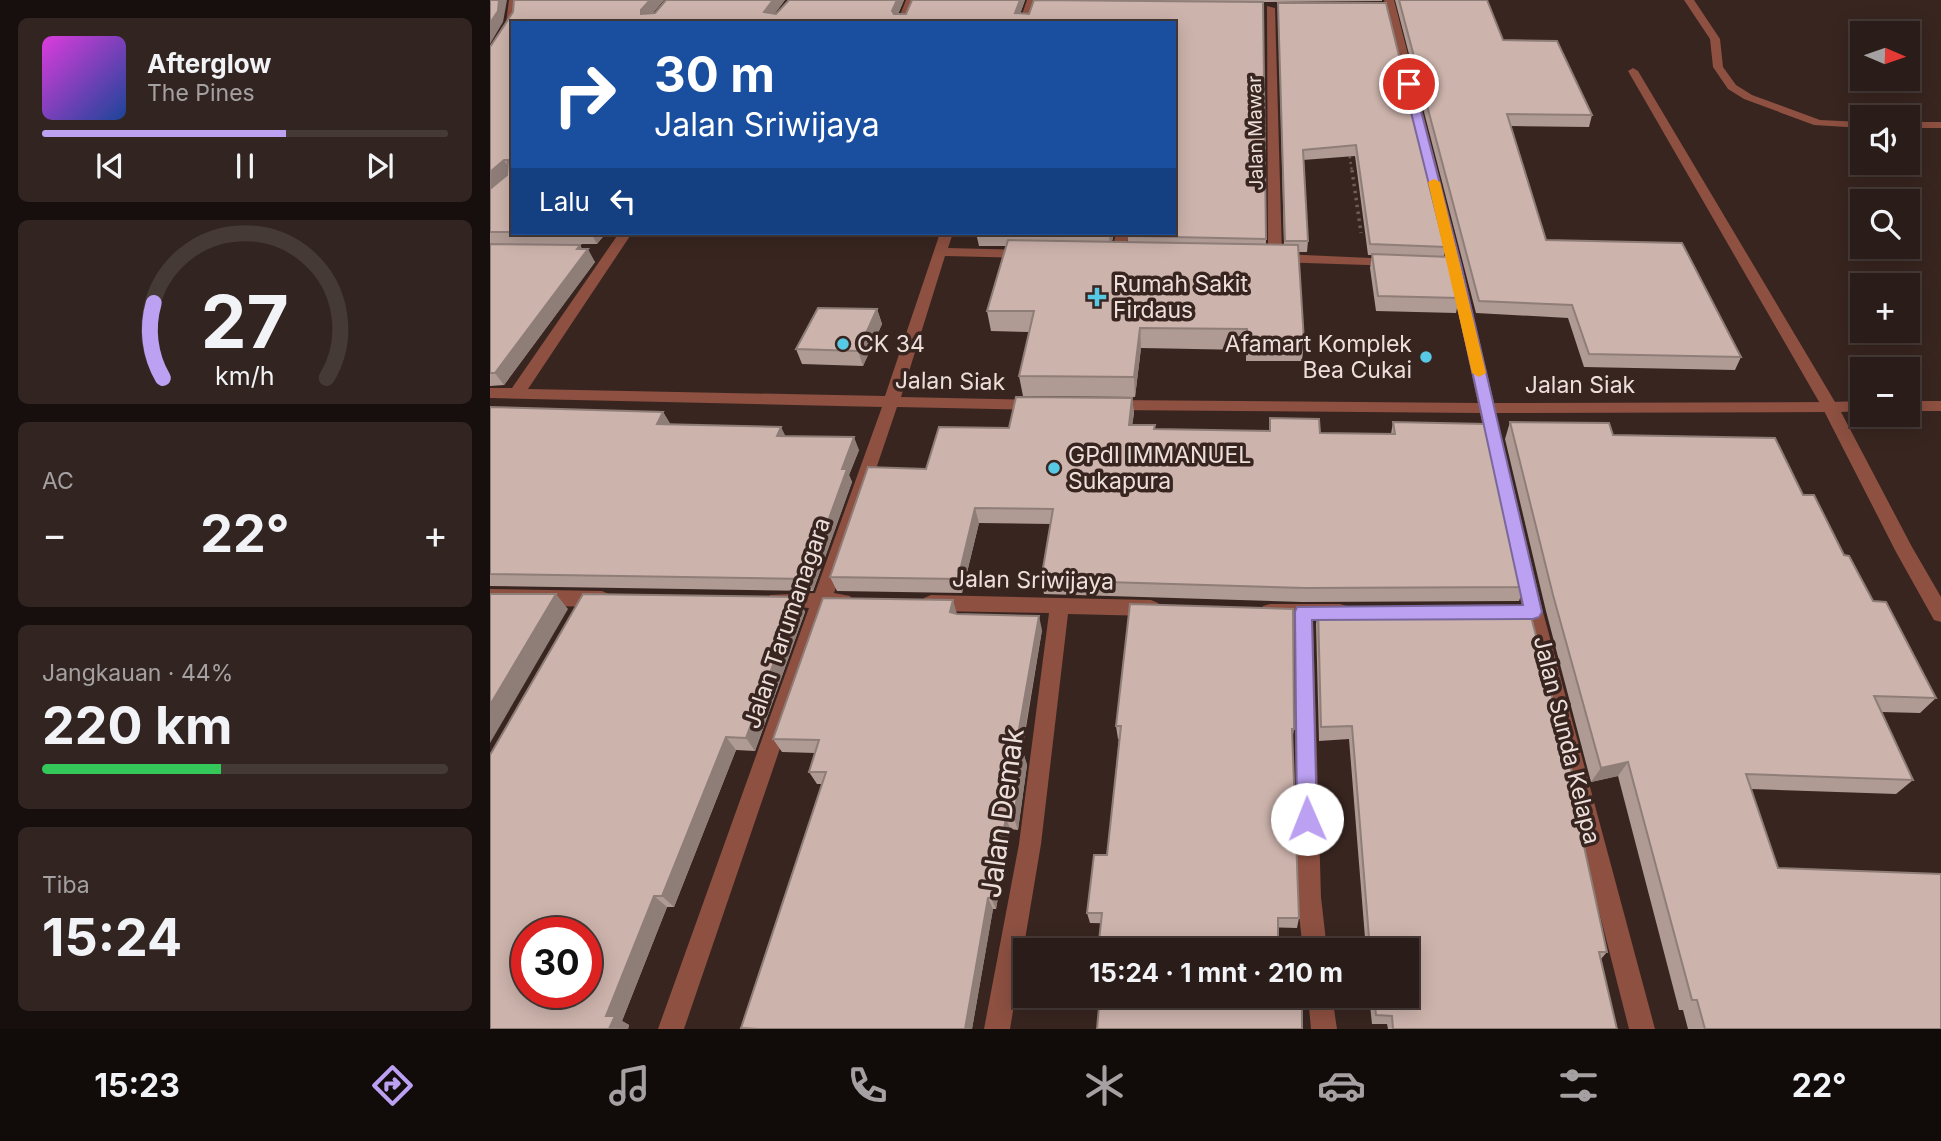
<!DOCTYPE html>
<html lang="id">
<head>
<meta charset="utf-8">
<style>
	:root { --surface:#2a1c18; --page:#322521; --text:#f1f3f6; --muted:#a5a1a2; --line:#463a37; --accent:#bca0f2 }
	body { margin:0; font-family:Inter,sans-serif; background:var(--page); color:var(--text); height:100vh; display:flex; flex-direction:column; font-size:26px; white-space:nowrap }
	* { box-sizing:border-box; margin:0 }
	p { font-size:23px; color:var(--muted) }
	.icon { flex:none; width:38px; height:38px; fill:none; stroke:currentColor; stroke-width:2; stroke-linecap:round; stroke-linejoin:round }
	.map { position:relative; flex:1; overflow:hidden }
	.details { display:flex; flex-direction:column; gap:18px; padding:18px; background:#170f0d; width:490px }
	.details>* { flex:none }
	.banner { position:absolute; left:21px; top:21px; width:665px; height:214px; border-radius:0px; box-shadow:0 4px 18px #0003,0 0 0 2px var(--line); background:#1a4fa0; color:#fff; overflow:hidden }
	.needle { width:46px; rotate:92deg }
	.tools { position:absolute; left:1360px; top:21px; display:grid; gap:14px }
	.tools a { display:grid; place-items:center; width:70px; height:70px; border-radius:0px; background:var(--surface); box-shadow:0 4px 18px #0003,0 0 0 2px var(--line); font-size:35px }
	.speed { position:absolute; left:21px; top:917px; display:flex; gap:14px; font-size:35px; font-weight:700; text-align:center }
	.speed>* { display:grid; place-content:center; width:91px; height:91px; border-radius:50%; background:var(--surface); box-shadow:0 4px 18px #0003,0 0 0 2px var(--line); line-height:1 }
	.speed .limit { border:10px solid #d22; background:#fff; color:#111 }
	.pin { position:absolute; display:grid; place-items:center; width:60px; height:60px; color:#fff; margin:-30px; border:4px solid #fff; border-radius:50%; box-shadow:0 2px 7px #0007 }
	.me { position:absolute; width:77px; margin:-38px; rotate:359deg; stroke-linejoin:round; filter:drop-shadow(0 0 5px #0008) }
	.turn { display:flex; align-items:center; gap:24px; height:147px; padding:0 28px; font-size:32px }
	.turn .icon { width:91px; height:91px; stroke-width:2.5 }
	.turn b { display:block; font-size:49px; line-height:60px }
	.then { display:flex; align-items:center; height:66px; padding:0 28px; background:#0003; gap:14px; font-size:26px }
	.big { font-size:52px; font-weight:700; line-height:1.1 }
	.details .widget { flex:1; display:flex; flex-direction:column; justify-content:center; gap:10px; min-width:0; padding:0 24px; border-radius:10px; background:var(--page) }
	.details .dial { align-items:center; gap:0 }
	.dial svg { height:182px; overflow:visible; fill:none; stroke:var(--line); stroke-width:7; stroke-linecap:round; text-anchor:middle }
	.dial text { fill:var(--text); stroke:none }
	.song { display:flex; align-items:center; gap:21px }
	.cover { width:84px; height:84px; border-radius:10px; background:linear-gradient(135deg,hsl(300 70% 55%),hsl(220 70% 35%)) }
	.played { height:7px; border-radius:4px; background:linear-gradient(90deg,var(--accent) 60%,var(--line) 60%) }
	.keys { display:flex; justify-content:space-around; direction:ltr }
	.heat { display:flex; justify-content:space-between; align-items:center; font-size:38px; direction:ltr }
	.charge { height:10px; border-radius:5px; background:linear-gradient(90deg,#34c759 44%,var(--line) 0) }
	.trip { position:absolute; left:523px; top:938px; width:406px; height:70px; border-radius:0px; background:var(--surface); box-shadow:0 4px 18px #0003,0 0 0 2px var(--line); font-weight:700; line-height:70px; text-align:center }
	.dock { display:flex; height:112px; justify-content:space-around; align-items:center; background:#110b0a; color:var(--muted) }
	.dock .icon { width:49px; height:49px }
	.dock .selected { color:var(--accent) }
	.dock b { font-size:32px; color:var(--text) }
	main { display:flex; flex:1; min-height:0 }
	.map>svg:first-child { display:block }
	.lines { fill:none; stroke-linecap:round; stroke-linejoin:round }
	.path-far1 { stroke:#6f5d59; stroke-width:2.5; stroke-dasharray:2 3.5; stroke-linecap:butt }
	.path { stroke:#6f5d59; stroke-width:3.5; stroke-dasharray:2.5 4.5; stroke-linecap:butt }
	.service { fill:#8d5041; fill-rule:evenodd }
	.minor { fill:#8d5041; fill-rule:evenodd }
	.tertiary { fill:#8d5041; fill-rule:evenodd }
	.wall { fill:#af9a94 }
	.shaded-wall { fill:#8f7d78 }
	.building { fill:#ccb3ac; stroke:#8f7d78; stroke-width:2; fill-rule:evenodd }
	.route { fill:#bca0f2; stroke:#7a689d; stroke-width:2 }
	.slow { fill:#f59e0b }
	.poi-dot { fill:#58c9e4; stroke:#382520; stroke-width:2.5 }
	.labels { text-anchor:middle; stroke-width:7; stroke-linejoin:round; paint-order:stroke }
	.far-street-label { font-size:19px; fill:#ecdfdc; stroke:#382520 }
	.poi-label { font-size:23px; fill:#ecdfdc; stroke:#382520; text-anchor:start }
	.street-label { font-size:23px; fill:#ecdfdc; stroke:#382520 }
	.near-street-label { font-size:28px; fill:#ecdfdc; stroke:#382520 }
</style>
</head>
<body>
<main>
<section class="details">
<div class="widget">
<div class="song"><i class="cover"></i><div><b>Afterglow</b><p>The Pines</p></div></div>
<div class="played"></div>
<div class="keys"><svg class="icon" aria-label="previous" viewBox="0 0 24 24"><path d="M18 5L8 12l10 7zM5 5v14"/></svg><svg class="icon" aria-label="pause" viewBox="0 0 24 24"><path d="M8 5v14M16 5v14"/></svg><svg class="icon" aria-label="next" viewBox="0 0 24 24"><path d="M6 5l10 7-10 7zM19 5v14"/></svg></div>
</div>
<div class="widget dial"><svg viewBox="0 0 100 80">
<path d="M14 69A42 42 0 1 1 86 69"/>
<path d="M14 69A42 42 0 0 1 10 36" stroke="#bca0f2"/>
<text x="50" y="56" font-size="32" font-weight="700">27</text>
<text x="50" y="72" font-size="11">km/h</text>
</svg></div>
<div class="widget"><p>AC</p>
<div class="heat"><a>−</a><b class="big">22°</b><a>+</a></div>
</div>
<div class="widget"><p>Jangkauan · 44%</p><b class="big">220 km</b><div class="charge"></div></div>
<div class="widget"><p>Tiba</p><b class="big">15:24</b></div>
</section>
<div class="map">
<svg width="1451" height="1029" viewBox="0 0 1451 1029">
	<rect width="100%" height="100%" fill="#382520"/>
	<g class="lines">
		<polyline class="path-far1" points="859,151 862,172"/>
		<polyline class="path" points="862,170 871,233"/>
		<polygon class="service" points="1143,68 1148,71 1348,407 1346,411 1334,411 1332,407 1138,71"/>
		<g class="minor">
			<polygon points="19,0 29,0 26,23 23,23 23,28 4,59 0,60 0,49 16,23"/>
			<polygon points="416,0 426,0 417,23 407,23"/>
			<polygon points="537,0 547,0 539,23 529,23"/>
			<polygon points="894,0 904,0 972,265 1004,403 1340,402 1348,407 1340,412 1006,413 1053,612 1165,1029 1139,1029 1033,612 990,413 619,410 611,405 619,400 988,403 958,265"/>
			<polygon points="1194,0 1204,0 1230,39 1233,67 1246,85 1262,95 1330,120 1372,122 1372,128 1324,125 1254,99 1238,89 1223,67 1220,39"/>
			<polygon points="777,6 785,8 792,254 903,259 910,263 908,266 785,262 778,258"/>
			<rect x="1418" y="122" width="33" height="6"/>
			<polygon points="129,233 142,233 38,389 395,396 450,233 463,233 458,248 536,250 543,254 536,258 455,256 411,397 546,400 554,405 546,410 407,407 344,593 360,596 362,601 360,606 338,608 194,1029 168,1029 319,608 280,605 278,600 280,595 325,593 392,407 0,398 0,388 22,388"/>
			<polygon points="626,233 639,233 635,256 628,260 621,256"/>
			<polygon points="0,589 112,591 119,594 121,599 119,604 112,607 0,605"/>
			<polygon points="441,595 661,600 668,603 670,608 668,613 661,616 578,614 551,844 520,1029 494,1029 529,844 559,613 441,611 434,608 432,603 434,598"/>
			<polygon points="780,604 850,604 857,606 860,612 857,618 823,620 831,897 837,950 813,950 807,897 804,620 773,618 770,612 773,606"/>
			<polygon points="818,996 842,996 847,1029 821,1029"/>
		</g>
		<g class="tertiary">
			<polygon points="1372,401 1372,411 1351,412 1422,547 1451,597 1451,622 1444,620 1406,552 1332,407 1340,402"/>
			<rect x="1418" y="401" width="33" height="10"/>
		</g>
	</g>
	<g class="wall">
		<polygon points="24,0 174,0 162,14 295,0 284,14 286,14 299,0 414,0 408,14 416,14 422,0 535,0 530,14 539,14 544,0 892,0 892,1 773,2 776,245 794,245 788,3 956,247 954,256 969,298 966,313 886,311 880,268 882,255 878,255 865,156 813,160 818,241 817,252 808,252 814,341 812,361 756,361 756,350 651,348 645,397 533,396 529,376 539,332 501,331 497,311 516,246 489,246 486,233 624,233 622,242 638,242 638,236 684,23 23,23 23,233 116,233 107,244 9,244 90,245 92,249 105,262 14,385 0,386 0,47 23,12"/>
		<polygon points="905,0 997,0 1013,40 1102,115 1099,127 1021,126 1056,240 1251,357 1245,370 1094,367 1078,318 986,313"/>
		<polygon points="387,309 392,324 373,366 312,364 306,349"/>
		<polygon points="642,398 644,413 642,425 665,429 779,431 780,418 830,433 901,434 903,422 1034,587 1029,601 813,602 554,594 551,580 561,524 489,523 472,593 347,591 340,577 436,469 519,428"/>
		<polygon points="0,407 173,412 180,424 296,436 369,450 359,475 362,482 323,591 0,586"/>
		<polygon points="1020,422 1123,435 1313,495 1446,698 1430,713 1391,712 1423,780 1406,794 1261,789 1288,868 1451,1029 1198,1029 1193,1010 1189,1010 1128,776 1101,782 1056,611 1015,439"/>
		<polygon points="308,597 315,612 265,751 246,750 184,907 177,907 132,1021 139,1025 138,1029 0,1029"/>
		<polygon points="828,609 1083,776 1080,781 1117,952 1111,959 1127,1029 898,1029 897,1024 882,1024 879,996 917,996 917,950 876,950 859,739 829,741 826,624"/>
		<polygon points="467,614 552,630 532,752 533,752 537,765 528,830 520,829 506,909 503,909 482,1029 253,1029 251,1028 332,784 327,784 319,772 325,753 292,752 283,739"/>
		<polygon points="626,726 804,729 802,742 809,918 807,928 600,923 597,913 617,855 629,739 628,739"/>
		<polygon points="605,996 789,996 610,1002 607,1002"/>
	</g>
	<g class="shaded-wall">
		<polygon points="9,0 17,0 13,22 0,44 0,23"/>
		<polygon points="160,0 174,0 156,21 151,14 151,10"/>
		<polygon points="283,0 295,0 278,23 274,12"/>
		<polygon points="407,0 414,0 405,22 402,11"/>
		<polygon points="530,0 535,0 527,23 525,13"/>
		<polygon points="14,160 21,172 0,191 0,172"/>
		<polygon points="101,233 116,233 107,244"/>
		<polygon points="620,233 624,233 620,248 619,236"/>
		<polygon points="90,245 95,254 98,249 105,262 14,385 5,373"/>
		<polygon points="387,309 392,324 373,366 368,351"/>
		<polygon points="650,328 651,348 645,397 644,377"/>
		<polygon points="642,398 644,413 640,440 639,425"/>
		<polygon points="173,412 181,425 167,424"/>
		<polygon points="291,427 297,439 287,436"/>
		<polygon points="364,437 369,450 359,475 362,482 323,591 317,579 352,469"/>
		<polygon points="485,508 489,523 472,593 468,579"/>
		<polygon points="66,594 78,609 0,743 0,705"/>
		<polygon points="308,597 315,612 265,751 256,738"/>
		<polygon points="463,600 467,614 460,612"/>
		<polygon points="549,616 552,630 529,765 525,752"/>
		<polygon points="236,737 246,750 184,907 172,896"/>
		<polygon points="533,752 537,765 528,830 524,818"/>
		<polygon points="1138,762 1128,776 1101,782 1111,768"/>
		<polygon points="516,818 520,829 506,909 501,898"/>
		<polygon points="164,896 177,907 132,1021 139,1025 138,1029 119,1029 116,1016"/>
		<polygon points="498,898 503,909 482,1029 475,1029"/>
	</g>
	<g class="building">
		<polygon points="0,0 9,0 8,11 0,23"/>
		<polygon points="24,0 160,0 151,10 151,14 165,13 176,0 283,0 274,12 286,14 299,0 407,0 402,11 404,14 416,14 422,0 530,0 525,13 539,14 544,0 773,2 776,239 638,236 638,233 684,233 684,23 23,23 23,232 0,232 0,189 17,175 18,160 14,160 0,172 0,47 23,12"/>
		<polygon points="909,0 997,0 1013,40 1067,41 1102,115 1017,114 1056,240 1192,243 1251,357 1099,354 1082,305 989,301"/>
		<polygon points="788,3 896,3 956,247 880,244 866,145 813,150 818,241 795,241"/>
		<polygon points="486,233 620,233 619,236"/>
		<polygon points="518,240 808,245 814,341 757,341 757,329 650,328 644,377 529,376 544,311 497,311"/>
		<polygon points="0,244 90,245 87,249 98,249 5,373 0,373"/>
		<polygon points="882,254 960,257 969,298 888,296"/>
		<polygon points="328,308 387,309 368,351 306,349"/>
		<polygon points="526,397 642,398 639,425 665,425 664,429 780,431 780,418 829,419 830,433 905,434 903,422 997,424 1034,587 815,588 551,580 563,509 485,508 468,579 340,577 378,467 436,469 449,427 519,428"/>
		<polygon points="0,407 173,412 167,424 291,427 287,436 364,437 352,469 357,469 317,579 0,574"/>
		<polygon points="1020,422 1119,423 1123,435 1285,438 1313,495 1324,495 1354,555 1359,556 1383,601 1396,602 1446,698 1384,696 1423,780 1256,774 1288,868 1451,874 1451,1029 1215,1029 1207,1000 1202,1000 1138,762 1111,768 1063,595"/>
		<polygon points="0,594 66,594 0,705"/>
		<path d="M93,594L308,597L256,738L236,737L172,896H164L116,1016H125L119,1029H0V755ZM37,933H96V992H37Z"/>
		<polygon points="333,598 463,600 460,612 467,614 549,616 525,752 533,752 524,818 516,818 501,898 498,898 475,1029 268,1029 251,1028 336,772 319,772 329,740 283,739"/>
		<polygon points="640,604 803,609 804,729 802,729 809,918 788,918 788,950 608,950 612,913 597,913 604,855 617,855 631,726 626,726"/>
		<polygon points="828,609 1039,609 1083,776 1079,777 1117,952 1109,952 1127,1029 903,1029 902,1016 886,1015 884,996 917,996 917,950 880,950 862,726 831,727"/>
		<polygon points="610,996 789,996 789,1005 812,1006 812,1029 607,1029"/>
	</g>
	<polygon class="route" points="919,81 924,84 971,265 1052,612 1049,617 1043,619 822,620 827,819 824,826 817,829 810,826 807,819 805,612 807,607 1033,605 959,265 914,84"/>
	<polygon class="slow" points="944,179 950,182 996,373 989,377 982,373 938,182"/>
	<g class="poi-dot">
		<path d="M603.5 286.5h7v7h7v7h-7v7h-7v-7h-7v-7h7z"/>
		<circle cx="353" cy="344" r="7"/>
		<circle cx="936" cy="357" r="7"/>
		<circle cx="564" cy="468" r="7"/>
	</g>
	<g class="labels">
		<g class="far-street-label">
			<text transform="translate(765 133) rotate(-91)" y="7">Jalan Mawar</text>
		</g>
		<g class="poi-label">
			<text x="623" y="292">Rumah Sakit<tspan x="623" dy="26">Firdaus</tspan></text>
			<text x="367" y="352">CK 34</text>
			<text x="922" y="352" text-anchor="end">Afamart Komplek<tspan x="922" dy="26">Bea Cukai</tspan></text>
			<text x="578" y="463">GPdI IMMANUEL<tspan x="578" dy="26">Sukapura</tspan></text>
		</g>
		<g class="street-label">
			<text transform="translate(460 381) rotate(1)" y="8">Jalan Siak</text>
			<text x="1090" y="393">Jalan Siak</text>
			<text transform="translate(543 580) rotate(1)" y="8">Jalan Sriwijaya</text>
			<text transform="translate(297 623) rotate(-71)" y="8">Jalan Tarumanagara</text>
			<text transform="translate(1077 740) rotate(76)" y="8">Jalan Sunda Kelapa</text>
		</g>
		<g class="near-street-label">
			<text transform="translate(512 813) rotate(-82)" y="10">Jalan Demak</text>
		</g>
	</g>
</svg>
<div class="tools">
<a><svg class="needle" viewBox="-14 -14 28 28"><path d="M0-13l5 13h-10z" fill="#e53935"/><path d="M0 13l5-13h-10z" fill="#a5a1a2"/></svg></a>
<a><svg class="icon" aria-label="sound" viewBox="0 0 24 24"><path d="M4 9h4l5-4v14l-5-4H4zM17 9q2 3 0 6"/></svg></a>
<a><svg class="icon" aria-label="search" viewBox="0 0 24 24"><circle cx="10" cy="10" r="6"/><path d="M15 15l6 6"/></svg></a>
<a>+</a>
<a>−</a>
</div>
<div class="speed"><div class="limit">30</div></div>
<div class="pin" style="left:919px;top:84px;background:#d93025"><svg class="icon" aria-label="arrive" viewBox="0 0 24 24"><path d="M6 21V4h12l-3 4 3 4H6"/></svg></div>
<svg class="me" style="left:817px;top:819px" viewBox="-20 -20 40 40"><circle r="19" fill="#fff"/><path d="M0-13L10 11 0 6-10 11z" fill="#bca0f2"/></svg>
<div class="trip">15:24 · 1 mnt · 210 m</div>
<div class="banner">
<div class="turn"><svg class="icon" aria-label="right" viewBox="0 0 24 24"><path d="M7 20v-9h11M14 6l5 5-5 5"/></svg><div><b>30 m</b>Jalan Sriwijaya</div></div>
<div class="then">Lalu<svg class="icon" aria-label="left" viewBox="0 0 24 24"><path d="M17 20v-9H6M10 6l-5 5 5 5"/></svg></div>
</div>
</div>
</main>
<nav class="dock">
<b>15:23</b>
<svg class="icon selected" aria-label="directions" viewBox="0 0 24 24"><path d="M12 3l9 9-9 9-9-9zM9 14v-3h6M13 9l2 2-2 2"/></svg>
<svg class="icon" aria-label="music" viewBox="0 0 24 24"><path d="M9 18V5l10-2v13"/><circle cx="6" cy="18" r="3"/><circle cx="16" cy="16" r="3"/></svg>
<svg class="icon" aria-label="phone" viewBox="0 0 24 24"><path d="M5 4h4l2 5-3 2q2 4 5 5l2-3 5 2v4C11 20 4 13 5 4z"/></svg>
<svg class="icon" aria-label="climate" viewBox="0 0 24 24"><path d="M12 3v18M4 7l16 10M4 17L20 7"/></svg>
<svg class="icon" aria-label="car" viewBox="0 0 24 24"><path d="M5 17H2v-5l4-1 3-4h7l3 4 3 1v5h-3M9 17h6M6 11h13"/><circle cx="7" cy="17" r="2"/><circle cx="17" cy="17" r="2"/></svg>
<svg class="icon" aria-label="filters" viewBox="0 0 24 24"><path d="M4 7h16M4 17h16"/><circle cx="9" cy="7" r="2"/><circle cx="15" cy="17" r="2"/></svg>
<b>22°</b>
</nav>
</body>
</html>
